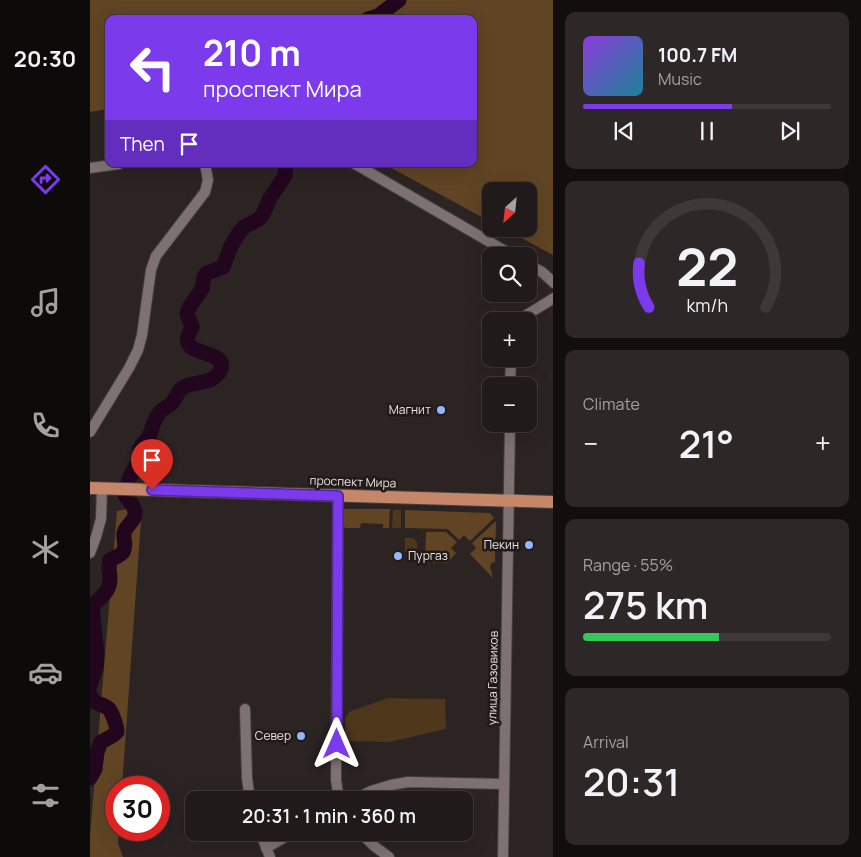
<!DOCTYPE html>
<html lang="en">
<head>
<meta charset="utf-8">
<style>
	:root { --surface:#211a1a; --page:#2d2727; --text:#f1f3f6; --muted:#a2a1a2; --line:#3e3839; --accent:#7c3aed }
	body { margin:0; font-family:Manrope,sans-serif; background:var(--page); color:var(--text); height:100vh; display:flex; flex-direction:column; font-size:19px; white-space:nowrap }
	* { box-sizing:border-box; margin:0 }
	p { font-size:16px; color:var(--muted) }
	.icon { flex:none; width:28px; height:28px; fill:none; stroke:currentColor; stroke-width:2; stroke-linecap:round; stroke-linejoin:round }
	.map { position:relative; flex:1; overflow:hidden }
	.sheet { display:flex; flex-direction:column; gap:12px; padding:12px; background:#120e0e; width:308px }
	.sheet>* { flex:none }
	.banner { position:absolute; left:15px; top:15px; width:372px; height:152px; border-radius:10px; box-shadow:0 5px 20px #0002,0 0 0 1px var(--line); background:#7c3aed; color:#fff; overflow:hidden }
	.needle { width:32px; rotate:207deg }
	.tools { position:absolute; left:392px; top:182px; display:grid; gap:10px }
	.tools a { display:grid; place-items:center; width:55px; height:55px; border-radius:10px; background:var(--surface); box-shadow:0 5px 20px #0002,0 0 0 1px var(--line); font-size:25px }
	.speed { position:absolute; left:15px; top:776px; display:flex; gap:10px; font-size:25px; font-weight:700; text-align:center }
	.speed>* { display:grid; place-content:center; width:65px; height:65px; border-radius:50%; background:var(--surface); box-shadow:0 5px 20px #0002,0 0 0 1px var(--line); line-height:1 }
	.speed .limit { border:8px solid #d22; background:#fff; color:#111 }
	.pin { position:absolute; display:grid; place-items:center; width:42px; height:42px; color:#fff; margin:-51px -21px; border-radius:50% 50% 50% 0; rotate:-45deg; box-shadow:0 0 5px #0007 }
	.pin .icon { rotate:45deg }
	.me { position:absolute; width:55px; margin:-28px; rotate:0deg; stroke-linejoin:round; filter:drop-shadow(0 0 4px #0008) }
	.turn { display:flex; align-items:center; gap:18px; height:105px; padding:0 15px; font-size:22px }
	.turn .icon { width:65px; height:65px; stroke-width:2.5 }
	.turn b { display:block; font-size:35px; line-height:42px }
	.then { display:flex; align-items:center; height:48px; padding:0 15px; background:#0003; gap:10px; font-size:19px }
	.big { font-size:38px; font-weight:600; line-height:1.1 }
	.sheet .card { flex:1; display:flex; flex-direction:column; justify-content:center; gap:8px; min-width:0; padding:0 18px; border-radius:10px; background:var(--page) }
	.sheet .dial { align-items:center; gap:0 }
	.dial svg { height:130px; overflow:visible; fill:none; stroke:var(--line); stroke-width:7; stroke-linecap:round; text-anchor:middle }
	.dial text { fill:var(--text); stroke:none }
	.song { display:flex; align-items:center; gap:15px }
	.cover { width:60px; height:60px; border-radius:8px; background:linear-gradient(135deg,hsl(270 70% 55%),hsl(190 70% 35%)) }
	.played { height:5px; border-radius:2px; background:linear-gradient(90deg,var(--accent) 60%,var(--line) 60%) }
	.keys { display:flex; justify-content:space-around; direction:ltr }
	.heat { display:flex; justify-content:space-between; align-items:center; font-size:28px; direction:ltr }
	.charge { height:8px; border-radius:4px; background:linear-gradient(90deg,#34c759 55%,var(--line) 0) }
	.trip { position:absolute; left:95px; top:791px; width:288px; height:50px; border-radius:10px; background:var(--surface); box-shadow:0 5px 20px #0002,0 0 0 1px var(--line); font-weight:600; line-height:50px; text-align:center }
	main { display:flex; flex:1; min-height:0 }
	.dock { display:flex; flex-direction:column; width:90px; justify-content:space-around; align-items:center; background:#0d0a0a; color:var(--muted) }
	.dock .icon { width:35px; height:35px }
	.dock .active { color:var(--accent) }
	.dock b { font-size:22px; color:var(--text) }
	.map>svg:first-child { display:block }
	.green { fill:#4e371b }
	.forest { fill:#604424 }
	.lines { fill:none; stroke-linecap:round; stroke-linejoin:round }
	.river { stroke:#22061e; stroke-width:15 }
	.minor-casing { stroke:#473f3f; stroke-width:12 }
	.major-casing { stroke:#473f3f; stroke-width:14 }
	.minor { stroke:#7d7271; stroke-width:10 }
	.major { stroke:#c5866a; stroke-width:12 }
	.route-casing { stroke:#51269a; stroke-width:12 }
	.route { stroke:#7c3aed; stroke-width:9 }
	.poi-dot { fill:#92b7fd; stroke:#221a19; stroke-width:2 }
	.labels { text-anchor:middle; stroke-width:5; stroke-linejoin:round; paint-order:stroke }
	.poi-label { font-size:12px; fill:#e7e1e0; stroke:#221a19; text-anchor:end }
	.street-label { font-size:12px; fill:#e7e1e0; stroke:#221a19 }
</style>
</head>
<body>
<main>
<nav class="dock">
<b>20:30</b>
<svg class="icon active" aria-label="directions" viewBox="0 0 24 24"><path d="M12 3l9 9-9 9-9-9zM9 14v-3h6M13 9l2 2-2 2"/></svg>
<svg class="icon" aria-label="music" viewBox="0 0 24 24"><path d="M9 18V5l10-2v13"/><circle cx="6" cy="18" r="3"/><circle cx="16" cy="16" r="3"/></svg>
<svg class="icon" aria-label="phone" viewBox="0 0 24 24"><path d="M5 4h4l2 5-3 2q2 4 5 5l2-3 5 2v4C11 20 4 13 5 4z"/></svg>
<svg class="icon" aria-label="climate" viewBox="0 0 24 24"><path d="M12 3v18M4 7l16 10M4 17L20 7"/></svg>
<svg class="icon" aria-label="car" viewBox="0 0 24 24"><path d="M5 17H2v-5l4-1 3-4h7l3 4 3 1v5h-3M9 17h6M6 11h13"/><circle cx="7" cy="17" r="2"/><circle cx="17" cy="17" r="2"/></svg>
<svg class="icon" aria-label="filters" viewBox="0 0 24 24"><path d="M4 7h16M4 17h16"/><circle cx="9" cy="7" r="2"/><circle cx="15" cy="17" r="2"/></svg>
</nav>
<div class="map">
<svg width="464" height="857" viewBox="0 0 464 857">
	<rect width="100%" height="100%" fill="#2c2323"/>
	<g class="green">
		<polygon points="303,510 311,510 311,528 302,528"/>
		<polygon points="315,538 324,538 327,543 327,553 315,552"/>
		<polygon points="298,698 355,699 356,729 299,742 255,741 255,718 259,712"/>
	</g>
	<g class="forest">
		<polygon points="0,0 463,0 463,255 415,229 439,229 439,191 401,191 401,222 294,164 384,164 384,19 19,19 19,109 0,112"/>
		<polygon points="52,506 32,787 26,788 26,830 29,830 28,843 33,857 0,857 0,836 27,511"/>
		<polygon points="253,509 300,509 299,528 293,528 293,524 271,523 270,528 255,528 253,525"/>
		<polygon points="315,510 400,513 404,518 380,541 374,535 369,540 358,529 315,528"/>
		<polygon points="406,521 405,562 401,563 400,567 403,578 380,554 386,548 382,543"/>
		<polygon points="336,532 356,532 367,542 361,548 366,553 357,563 335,562"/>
	</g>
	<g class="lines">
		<g class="river">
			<polyline points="278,19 288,16 309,0"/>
			<path d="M0,686L6,668L7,655L2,607C7,600 15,596 18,588C23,579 17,570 20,560C24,558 30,556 33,552C37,546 33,539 34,533C36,525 46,521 45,512C45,507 38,500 35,495C37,487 38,480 42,473C44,469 48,465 49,460C50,456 49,452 50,448C52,443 57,441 59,436C63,428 63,420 70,412C73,408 78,407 82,403C87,397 88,389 96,386C107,381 123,384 130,371C140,352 100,355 98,342C96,337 100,332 102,327L97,314L100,306L112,289L114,277L117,273L133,267L141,246L149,233L154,227L169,219L173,214L180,198L195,176L196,164"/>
			<path d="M0,695C5,707 12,702 19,709C22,713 27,726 27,732L22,736L11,742L7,752L5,769L0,778"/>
		</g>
		<defs>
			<g id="minor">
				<polyline points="265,164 424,256"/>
				<polyline points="0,168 29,164"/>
				<polyline points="439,265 452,272 464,283"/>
				<polyline points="429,321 433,317 464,298"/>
				<polyline points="420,386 421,359"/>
				<polyline points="0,432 39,368 48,350 52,335 61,270 66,256 115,192 118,180 115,164"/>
				<polyline points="248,496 246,780 249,800"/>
				<polyline points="0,553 6,537 11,519 12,488"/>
				<polyline points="155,709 157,778 160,800"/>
				<polyline points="263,800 281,791 301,785 318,782 414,784"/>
				<polyline points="170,832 180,857"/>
				<polyline points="270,832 284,846 299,857"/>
				<polyline points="176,848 204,832"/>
				<polyline points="413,857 420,424"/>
			</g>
			<polyline id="major" points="0,488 464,502"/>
		</defs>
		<use href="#minor" class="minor-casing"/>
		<use href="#major" class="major-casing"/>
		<use href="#minor" class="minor"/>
		<use href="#major" class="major"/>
	</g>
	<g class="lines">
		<defs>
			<polyline id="route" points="62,490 248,496 247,744"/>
		</defs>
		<use href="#route" class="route-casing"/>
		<use href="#route" class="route"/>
	</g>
	<g class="poi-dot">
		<circle cx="351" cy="410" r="5"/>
		<circle cx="439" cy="545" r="5"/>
		<circle cx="308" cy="556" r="5"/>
		<circle cx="211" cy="736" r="5"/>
	</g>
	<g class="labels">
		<g class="poi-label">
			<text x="341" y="414">Магнит</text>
			<text x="429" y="549">Пекин</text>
			<text x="318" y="560" text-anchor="start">Пургаз</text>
			<text x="201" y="740">Север</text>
		</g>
		<g class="street-label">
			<text transform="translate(263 482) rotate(2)" y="4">проспект Мира</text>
			<text transform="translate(403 678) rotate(-89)" y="4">улица Газовиков</text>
		</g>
	</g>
</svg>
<div class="tools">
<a><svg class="needle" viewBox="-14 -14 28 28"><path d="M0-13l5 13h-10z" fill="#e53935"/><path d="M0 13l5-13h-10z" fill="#a2a1a2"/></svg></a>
<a><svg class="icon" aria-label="search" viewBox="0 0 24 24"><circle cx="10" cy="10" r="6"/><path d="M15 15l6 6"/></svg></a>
<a>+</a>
<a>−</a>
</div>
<div class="speed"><div class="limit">30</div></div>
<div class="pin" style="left:62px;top:490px;background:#d93025"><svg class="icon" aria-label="arrive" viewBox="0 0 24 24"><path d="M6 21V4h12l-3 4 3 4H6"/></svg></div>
<svg class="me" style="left:247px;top:744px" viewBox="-20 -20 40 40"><path d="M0-17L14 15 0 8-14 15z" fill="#7c3aed" stroke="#fff" stroke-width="4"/></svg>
<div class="trip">20:31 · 1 min · 360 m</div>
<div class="banner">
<div class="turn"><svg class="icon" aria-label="left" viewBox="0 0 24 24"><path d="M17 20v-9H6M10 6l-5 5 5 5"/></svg><div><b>210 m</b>проспект Мира</div></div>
<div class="then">Then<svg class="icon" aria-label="arrive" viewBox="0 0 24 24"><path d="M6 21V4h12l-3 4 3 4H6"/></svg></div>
</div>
</div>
<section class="sheet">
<div class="card">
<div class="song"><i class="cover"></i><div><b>100.7 FM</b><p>Music</p></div></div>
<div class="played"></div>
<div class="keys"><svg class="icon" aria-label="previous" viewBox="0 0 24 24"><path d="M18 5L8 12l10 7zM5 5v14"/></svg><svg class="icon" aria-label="pause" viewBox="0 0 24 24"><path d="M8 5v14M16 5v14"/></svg><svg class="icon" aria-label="next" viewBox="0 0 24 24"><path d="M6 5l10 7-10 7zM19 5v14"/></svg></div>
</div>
<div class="card dial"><svg viewBox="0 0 100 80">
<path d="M14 69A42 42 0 1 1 86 69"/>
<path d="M14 69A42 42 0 0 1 8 42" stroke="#7c3aed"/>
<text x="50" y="56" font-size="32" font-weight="700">22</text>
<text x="50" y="72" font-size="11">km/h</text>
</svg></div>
<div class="card"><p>Climate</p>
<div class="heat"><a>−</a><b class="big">21°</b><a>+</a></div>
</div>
<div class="card"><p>Range · 55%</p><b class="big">275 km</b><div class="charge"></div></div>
<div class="card"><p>Arrival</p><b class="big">20:31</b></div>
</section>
</main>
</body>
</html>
